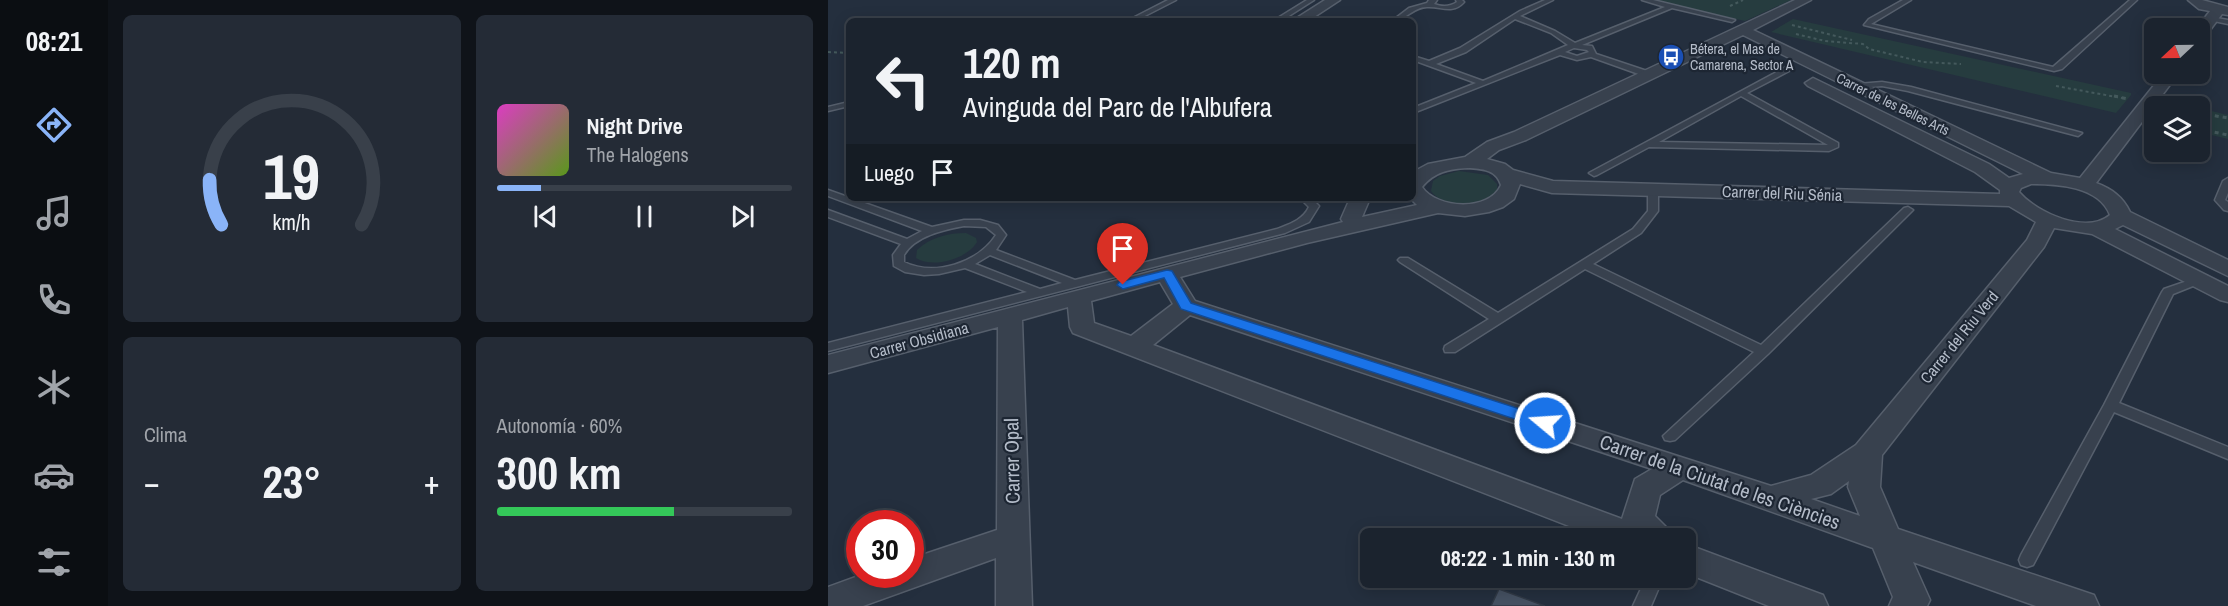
<!DOCTYPE html>
<html lang="es">
<head>
<meta charset="utf-8">
<style>
	:root { --surface:#1b232e; --page:#242b36; --text:#f1f3f6; --muted:#a0a4aa; --line:#39404a; --accent:#8ab4f8 }
	body { margin:0; font-family:"Archivo Narrow",sans-serif; background:var(--page); color:var(--text); height:100vh; display:flex; flex-direction:column; font-size:22px; white-space:nowrap }
	* { box-sizing:border-box; margin:0 }
	p { font-size:20px; color:var(--muted) }
	.icon { flex:none; width:33px; height:33px; fill:none; stroke:currentColor; stroke-width:2; stroke-linecap:round; stroke-linejoin:round }
	.map { position:relative; flex:1; overflow:hidden }
	.panel { display:flex; flex-direction:column; gap:15px; padding:15px; background:#0f1319; width:720px }
	.panel>* { flex:none }
	.banner { position:absolute; left:18px; top:18px; width:570px; height:183px; border-radius:9px; box-shadow:0 3px 15px #0003,0 0 0 2px var(--line); background:#1b232e; color:var(--text); overflow:hidden }
	.needle { width:39px; rotate:248deg }
	.tools { position:absolute; left:1316px; top:18px; display:grid; gap:12px }
	.tools a { display:grid; place-items:center; width:66px; height:66px; border-radius:9px; background:var(--surface); box-shadow:0 3px 15px #0003,0 0 0 2px var(--line); font-size:30px }
	.speed { position:absolute; left:18px; top:510px; display:flex; gap:12px; font-size:30px; font-weight:700; text-align:center }
	.speed>* { display:grid; place-content:center; width:78px; height:78px; border-radius:50%; background:var(--surface); box-shadow:0 3px 15px #0003,0 0 0 2px var(--line); line-height:1 }
	.speed .limit { border:9px solid #d22; background:#fff; color:#111 }
	.pin { position:absolute; display:grid; place-items:center; width:51px; height:51px; color:#fff; margin:-62px -26px; border-radius:50% 50% 50% 0; rotate:-45deg; box-shadow:0 0 6px #0007 }
	.pin .icon { rotate:45deg }
	.me { position:absolute; width:66px; margin:-33px; rotate:288deg; stroke-linejoin:round; filter:drop-shadow(0 0 4px #0008) }
	.turn { display:flex; align-items:center; gap:21px; height:126px; padding:0 18px; font-size:27px }
	.turn .icon { width:78px; height:78px; stroke-width:2.5 }
	.turn b { display:block; font-size:42px; line-height:51px }
	.then { display:flex; align-items:center; height:57px; padding:0 18px; background:#0003; gap:12px; font-size:22px }
	.big { font-size:45px; font-weight:800; line-height:1.1 }
	.panel .widget { flex:1; display:flex; flex-direction:column; justify-content:center; gap:9px; min-width:0; padding:0 21px; border-radius:9px; background:var(--page) }
	.panel .dial { align-items:center; gap:0 }
	.dial svg { height:156px; overflow:visible; fill:none; stroke:var(--line); stroke-width:7; stroke-linecap:round; text-anchor:middle }
	.dial text { fill:var(--text); stroke:none }
	.song { display:flex; align-items:center; gap:18px }
	.cover { width:72px; height:72px; border-radius:9px; background:linear-gradient(135deg,hsl(310 70% 55%),hsl(90 70% 35%)) }
	.played { height:6px; border-radius:3px; background:linear-gradient(90deg,var(--accent) 15%,var(--line) 15%) }
	.keys { display:flex; justify-content:space-around; direction:ltr }
	.heat { display:flex; justify-content:space-between; align-items:center; font-size:33px; direction:ltr }
	.charge { height:9px; border-radius:4px; background:linear-gradient(90deg,#34c759 60%,var(--line) 0) }
	.panel .tiles { flex:1; display:grid; gap:15px; grid-template-columns:repeat(2,1fr) }
	.trip { position:absolute; left:532px; top:528px; width:336px; height:60px; border-radius:9px; background:var(--surface); box-shadow:0 3px 15px #0003,0 0 0 2px var(--line); font-weight:800; line-height:60px; text-align:center }
	main { display:flex; flex:1; min-height:0 }
	.menu { display:flex; flex-direction:column; width:108px; justify-content:space-around; align-items:center; background:#0b0e12; color:var(--muted) }
	.menu .icon { width:42px; height:42px }
	.menu .active { color:var(--accent) }
	.menu b { font-size:27px; color:var(--text) }
	.map>svg:first-child { display:block }
	.green { fill:#263c3f }
	.building { fill:#455162; stroke:#303945; stroke-width:1.5 }
	.lines { fill:none; stroke-linecap:round; stroke-linejoin:round }
	.lane-casing { stroke:#565f6c; stroke-width:3 }
	.street-casing { stroke:#565f6c; stroke-width:3 }
	.path-far1 { stroke:#44595c; stroke-width:2; stroke-dasharray:3 3; stroke-linecap:butt }
	.path { stroke:#44595c; stroke-width:3; stroke-dasharray:4 4; stroke-linecap:butt }
	.lane { fill:#38414e; fill-rule:evenodd }
	.street { fill:#38414e; fill-rule:evenodd }
	.route { fill:#1a73e8; stroke:#114b97; stroke-width:1.5 }
	.labels { text-anchor:middle; stroke-width:4.5; stroke-linejoin:round; paint-order:stroke }
	.far-poi-label { font-size:14px; fill:#b4bcc9; stroke:#1d2633; text-anchor:start }
	.far-street-label { font-size:14px; fill:#b4bcc9; stroke:#1d2633 }
	.street-label { font-size:16px; fill:#b4bcc9; stroke:#1d2633 }
	.near-street-label { font-size:20px; fill:#b4bcc9; stroke:#1d2633 }
</style>
</head>
<body>
<main>
<nav class="menu">
<b>08:21</b>
<svg class="icon active" aria-label="directions" viewBox="0 0 24 24"><path d="M12 3l9 9-9 9-9-9zM9 14v-3h6M13 9l2 2-2 2"/></svg>
<svg class="icon" aria-label="music" viewBox="0 0 24 24"><path d="M9 18V5l10-2v13"/><circle cx="6" cy="18" r="3"/><circle cx="16" cy="16" r="3"/></svg>
<svg class="icon" aria-label="phone" viewBox="0 0 24 24"><path d="M5 4h4l2 5-3 2q2 4 5 5l2-3 5 2v4C11 20 4 13 5 4z"/></svg>
<svg class="icon" aria-label="climate" viewBox="0 0 24 24"><path d="M12 3v18M4 7l16 10M4 17L20 7"/></svg>
<svg class="icon" aria-label="car" viewBox="0 0 24 24"><path d="M5 17H2v-5l4-1 3-4h7l3 4 3 1v5h-3M9 17h6M6 11h13"/><circle cx="7" cy="17" r="2"/><circle cx="17" cy="17" r="2"/></svg>
<svg class="icon" aria-label="filters" viewBox="0 0 24 24"><path d="M4 7h16M4 17h16"/><circle cx="9" cy="7" r="2"/><circle cx="15" cy="17" r="2"/></svg>
</nav>
<section class="panel">
<div class="tiles">
<div class="widget dial"><svg viewBox="0 0 100 80">
<path d="M14 69A42 42 0 1 1 86 69"/>
<path d="M14 69A42 42 0 0 1 8 46" stroke="#8ab4f8"/>
<text x="50" y="56" font-size="32" font-weight="700">19</text>
<text x="50" y="72" font-size="11">km/h</text>
</svg></div>
<div class="widget">
<div class="song"><i class="cover"></i><div><b>Night Drive</b><p>The Halogens</p></div></div>
<div class="played"></div>
<div class="keys"><svg class="icon" aria-label="previous" viewBox="0 0 24 24"><path d="M18 5L8 12l10 7zM5 5v14"/></svg><svg class="icon" aria-label="pause" viewBox="0 0 24 24"><path d="M8 5v14M16 5v14"/></svg><svg class="icon" aria-label="next" viewBox="0 0 24 24"><path d="M6 5l10 7-10 7zM19 5v14"/></svg></div>
</div>
<div class="widget"><p>Clima</p>
<div class="heat"><a>−</a><b class="big">23°</b><a>+</a></div>
</div>
<div class="widget"><p>Autonomía · 60%</p><b class="big">300 km</b><div class="charge"></div></div>
</div>
</section>
<div class="map">
<svg width="1400" height="606" viewBox="0 0 1400 606">
	<rect width="100%" height="100%" fill="#242f3e"/>
	<g class="green">
		<polygon points="822,0 963,0 917,21"/>
		<polygon points="965,19 1303,93 1303,95 1288,113 943,32"/>
		<polygon points="1371,108 1400,115 1400,139 1371,132"/>
		<path d="M631,171L660,175L669,184V190C654,207 617,210 603,191L605,181L612,176Z"/>
		<path d="M138,233L148,238L149,242C139,259 105,269 88,258L89,250C103,237 120,233 138,233Z"/>
	</g>
	<polygon class="building" points="671,589 717,606 663,606"/>
	<g class="lines">
		<defs>
			<g id="lane">
				<polygon points="340,0 348,0 307,21 299,21"/>
				<polygon points="479,0 486,0 453,21 445,21"/>
				<path d="M601,0H609L606,4C614,7 622,7 629,2L628,0H634L636,2C624,15 613,6 599,7C585,7 577,21 564,21L581,8L599,3Z"/>
				<path d="M717,0H725L692,16L727,31L747,43L837,7L814,0H825L907,20L904,22L844,8L754,45L764,46L768,54L825,73V77H819L763,57L749,60L732,55L585,113V108L648,83L585,60V56L601,61L632,48L692,11ZM687,19L723,33L740,45L655,81L608,64L638,52ZM746,48L759,50L761,52L749,56L737,52Z"/>
				<polygon points="1075,0 1083,0 1043,24 1225,67 1302,0 1309,0 1234,69 1226,71 1036,25 1041,19"/>
				<polygon points="1383,17 1400,20 1400,24 1381,20 1381,18"/>
				<path d="M958,67H961V71L919,93L1010,143V147L1001,151L821,147L769,175L766,176L761,173ZM913,96L1000,145L831,142Z"/>
				<polygon points="1054,82 1083,87 1254,133 1250,136 1080,91 1054,86 1030,88 1026,86 1030,84"/>
				<polygon points="21,102 21,106 0,111 0,107"/>
				<polygon points="1400,178 1400,193 1397,200 1400,202 1400,211 1396,210 1387,200 1395,181"/>
				<polygon points="825,187 830,190 830,211 813,233 765,264 933,345 1076,208 1080,207 1085,210 940,354 847,440 842,441 837,440 835,436 926,352 757,269 627,352 617,352 616,349 617,346 661,319 572,262 570,260 572,258 580,258 670,313 805,229 820,211 820,190"/>
				<path d="M0,190L104,227L136,220H152L170,225L178,235L168,250L247,280L449,229C462,224 475,220 481,207L472,198H483L491,206L481,222L457,233L0,351V343L199,292L137,268L111,274L96,275L77,272L66,266L65,255L73,244L0,217V210L79,239L94,231L0,196ZM136,226L158,227L168,235C150,263 106,277 76,262V255C87,236 115,230 136,226ZM162,255L234,283L212,289L147,264Z"/>
				<polygon points="1371,277 1375,278 1377,280 1375,282 1345,294 1291,403 1400,447 1400,459 1286,412 1205,565 1199,567 1193,565 1191,560 1193,555 1276,405 1334,292 1336,289"/>
				<polygon points="818,578 835,578 823,606 805,606"/>
			</g>
			<g id="street">
				<polygon points="497,0 512,0 480,21 464,21"/>
				<path d="M967,0H983L925,30L1223,173L1252,178L1335,74H1350L1268,183C1284,189 1295,197 1302,212L1400,260V276L1295,225L1287,229L1400,286V302L1392,300L1264,234L1226,228L1216,247L1054,455L1052,487L1070,529L1266,595L1271,606H1208L1085,562L1102,600L1099,606H1061L1065,597L1045,548L855,480L832,495L827,516L839,528L843,538H772L245,333L242,327L240,307L194,320L204,606H168V558L35,606H0V587L36,574H82V559L169,530L170,327L0,373V355L515,222L513,219L520,203L518,198H538L540,203L534,217L589,205L582,198H585L587,171L600,164L637,157L659,142L686,132ZM915,35L1195,174L1181,178L1161,164L985,78L977,83L980,86L1147,172L1172,190V194L725,181L685,170L677,164L659,159L671,150L698,140ZM640,168C654,169 668,169 673,185C661,212 609,209 594,187C606,172 621,169 640,168ZM692,184L724,193L1181,206L1208,222L1199,240L1028,445L983,475L943,486L367,301L352,277L479,243L610,213L637,216L661,212L675,207L686,199ZM1203,184C1229,184 1271,186 1282,215C1258,235 1209,213 1191,192L1193,188ZM332,282L345,304L303,336L266,323L263,301ZM362,315L824,469L807,479L794,519L325,345ZM1021,481L1020,487L1032,516L983,499L1003,494Z"/>
				<polygon points="1360,0 1374,0 1400,7 1400,15 1394,14 1376,38 1371,39 1371,28 1369,28 1382,11 1371,9"/>
				<polygon points="858,544 995,595 1000,606 941,606 858,573"/>
			</g>
		</defs>
		<use href="#lane" class="lane-casing"/>
		<use href="#street" class="street-casing"/>
		<g class="path-far1">
			<polyline points="902,6 915,0"/>
			<polyline points="964,25 1024,40"/>
			<polyline points="968,34 997,41 1035,44 1041,49 1095,62 1133,64"/>
			<polyline points="0,52 21,53"/>
			<polyline points="1228,86 1294,98"/>
		</g>
		<g class="path">
			<polyline points="1286,96 1300,99"/>
			<polyline points="1371,113 1400,118"/>
			<polyline points="1371,129 1400,135"/>
		</g>
		<use href="#lane" class="lane"/>
		<use href="#street" class="street"/>
	</g>
	<polygon class="route" points="339,270 344,271 363,303 723,419 725,423 723,427 711,427 353,309 336,278 295,289 289,285 291,282"/>
	<defs>
		<symbol id="bus-disc" viewBox="-11 -11 22 22"><circle r="9.5" fill="#1a4fb4" stroke="#1d2633"/><path d="M-5-6H5V4H4V6H2V4H-2V6H-4V4H-5ZM-3.5-4V0h7V-4ZM-3.5 1.2v1.5H-2V1.2ZM2 1.2v1.5H3.5V1.2Z" fill="#fff"/></symbol>
	</defs>
	<g fill-rule="evenodd">
		<use href="#bus-disc" x="828" y="42" width="30" height="30"/>
	</g>
	<g class="labels">
		<g class="far-poi-label">
			<text x="862" y="54">Bétera, el Mas de<tspan x="862" dy="16">Camarena, Sector A</tspan></text>
		</g>
		<g class="far-street-label">
			<text transform="translate(1065 104) rotate(26)" y="5">Carrer de les Belles Arts</text>
		</g>
		<g class="street-label">
			<text transform="translate(954 193) rotate(2)" y="6">Carrer del Riu Sénia</text>
			<text transform="translate(1131 337) rotate(-51)" y="6">Carrer del Riu Verd</text>
			<text transform="translate(91 340) rotate(-15)" y="6">Carrer Obsidiana</text>
		</g>
		<g class="near-street-label">
			<text transform="translate(184 461) rotate(-91)" y="7">Carrer Opal</text>
			<text transform="translate(892 482) rotate(19)" y="7">Carrer de la Ciutat de les Ciències</text>
		</g>
	</g>
</svg>
<div class="tools">
<a><svg class="needle" viewBox="-14 -14 28 28"><path d="M0-13l5 13h-10z" fill="#e53935"/><path d="M0 13l5-13h-10z" fill="#a0a4aa"/></svg></a>
<a><svg class="icon" aria-label="layers" viewBox="0 0 24 24"><path d="M12 4l9 5-9 5-9-5zM3 14l9 5 9-5"/></svg></a>
</div>
<div class="speed"><div class="limit">30</div></div>
<div class="pin" style="left:295px;top:285px;background:#d93025"><svg class="icon" aria-label="arrive" viewBox="0 0 24 24"><path d="M6 21V4h12l-3 4 3 4H6"/></svg></div>
<svg class="me" style="left:717px;top:423px" viewBox="-20 -20 40 40"><circle r="17" fill="#1a73e8" stroke="#fff" stroke-width="3"/><path d="M0-11L8 9 0 5-8 9z" fill="#fff"/></svg>
<div class="trip">08:22 · 1 min · 130 m</div>
<div class="banner">
<div class="turn"><svg class="icon" aria-label="left" viewBox="0 0 24 24"><path d="M17 20v-9H6M10 6l-5 5 5 5"/></svg><div><b>120 m</b>Avinguda del Parc de l'Albufera</div></div>
<div class="then">Luego<svg class="icon" aria-label="arrive" viewBox="0 0 24 24"><path d="M6 21V4h12l-3 4 3 4H6"/></svg></div>
</div>
</div>
</main>
</body>
</html>
